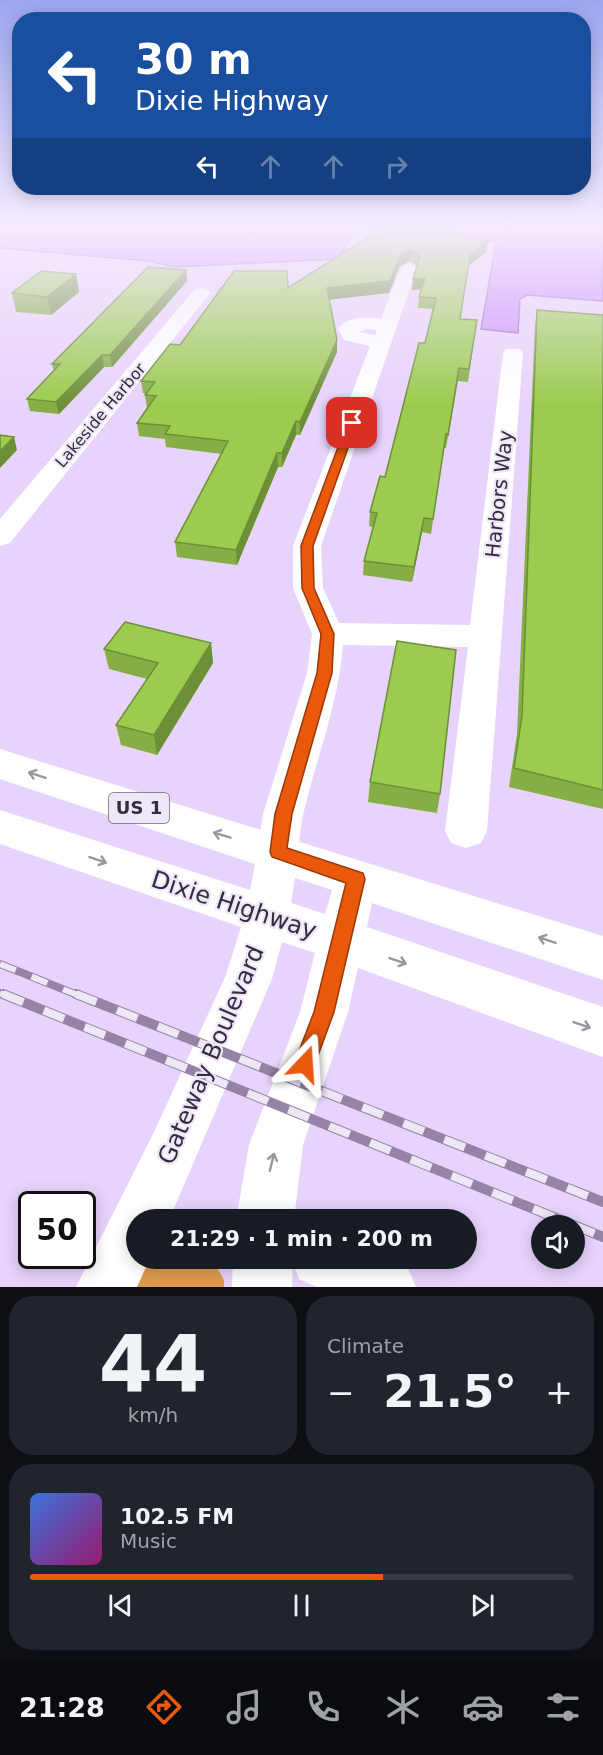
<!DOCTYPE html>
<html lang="en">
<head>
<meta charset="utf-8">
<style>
	:root { --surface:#171b24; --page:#20242c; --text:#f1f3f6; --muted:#9ea1a6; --line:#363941; --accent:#ea580c }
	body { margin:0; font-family:"DejaVu Sans",sans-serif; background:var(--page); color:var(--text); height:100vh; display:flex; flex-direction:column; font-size:22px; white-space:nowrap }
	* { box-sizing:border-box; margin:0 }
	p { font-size:20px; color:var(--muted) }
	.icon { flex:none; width:33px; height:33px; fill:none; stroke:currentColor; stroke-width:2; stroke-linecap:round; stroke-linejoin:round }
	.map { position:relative; height:1287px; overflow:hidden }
	.panel { display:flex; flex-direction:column; gap:9px; padding:9px; background:#0d0f14; flex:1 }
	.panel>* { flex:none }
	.guide { position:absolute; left:12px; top:12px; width:579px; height:183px; border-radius:24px; box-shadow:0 3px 15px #0003; background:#1a4fa0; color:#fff; overflow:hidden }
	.controls { position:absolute; left:531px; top:1215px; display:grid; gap:12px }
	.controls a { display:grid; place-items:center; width:54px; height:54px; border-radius:50%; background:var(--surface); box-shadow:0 3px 15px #0003; font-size:30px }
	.speed { position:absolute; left:18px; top:1191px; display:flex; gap:12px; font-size:30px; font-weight:700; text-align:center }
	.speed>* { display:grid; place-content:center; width:78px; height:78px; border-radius:50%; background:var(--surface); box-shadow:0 3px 15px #0003; line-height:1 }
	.speed .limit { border:3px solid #111; border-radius:9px; background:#fff; color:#111 }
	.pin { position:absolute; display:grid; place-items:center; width:51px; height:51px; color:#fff; margin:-26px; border-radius:12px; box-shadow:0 3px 9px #0006 }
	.me { position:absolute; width:66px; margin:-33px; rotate:20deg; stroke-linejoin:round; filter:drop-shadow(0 0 4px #0008) }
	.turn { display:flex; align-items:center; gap:21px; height:126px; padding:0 24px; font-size:27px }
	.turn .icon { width:78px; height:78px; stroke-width:2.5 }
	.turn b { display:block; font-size:42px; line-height:51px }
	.lanes { display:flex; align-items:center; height:57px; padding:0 24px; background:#0003; justify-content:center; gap:30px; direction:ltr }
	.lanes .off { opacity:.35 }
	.big { font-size:45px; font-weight:700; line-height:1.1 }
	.panel .tile { flex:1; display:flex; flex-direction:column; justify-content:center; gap:9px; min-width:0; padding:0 21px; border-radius:24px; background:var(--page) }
	.panel .dial { align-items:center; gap:0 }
	.dial b { font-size:78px; line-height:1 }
	.song { display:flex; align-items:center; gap:18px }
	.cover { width:72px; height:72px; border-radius:9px; background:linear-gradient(135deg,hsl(220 70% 55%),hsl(320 70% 35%)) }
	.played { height:6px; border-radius:3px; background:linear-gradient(90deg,var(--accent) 65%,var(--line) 65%) }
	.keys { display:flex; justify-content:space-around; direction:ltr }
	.heat { display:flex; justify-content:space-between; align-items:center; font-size:33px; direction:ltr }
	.panel .tiles { flex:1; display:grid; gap:9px; grid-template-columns:1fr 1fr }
	.tile:last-child { grid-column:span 2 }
	.trip { position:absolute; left:126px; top:1209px; width:351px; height:60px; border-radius:30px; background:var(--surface); box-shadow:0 3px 15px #0003; font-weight:700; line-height:60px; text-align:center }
	.tabs { display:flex; height:96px; justify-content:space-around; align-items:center; background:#090b0e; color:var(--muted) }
	.tabs .icon { width:42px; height:42px }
	.tabs .selected { color:var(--accent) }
	.tabs b { font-size:27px; color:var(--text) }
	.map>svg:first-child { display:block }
	.green { fill:#df9b4d }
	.water { fill:#cb90fd; stroke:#9f71c6; stroke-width:1.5 }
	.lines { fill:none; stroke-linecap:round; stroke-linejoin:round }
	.minor { fill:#fff; fill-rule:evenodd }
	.major { fill:#fff; fill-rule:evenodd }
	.rail-far1-casing { stroke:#9684a6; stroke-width:8 }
	.rail-casing { stroke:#9684a6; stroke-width:10 }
	.rail-far1 { stroke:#eee7f5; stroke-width:6; stroke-dasharray:17; stroke-linecap:butt }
	.rail { stroke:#eee7f5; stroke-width:8; stroke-dasharray:22; stroke-linecap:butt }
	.wall { fill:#85af44 }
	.shaded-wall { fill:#6c8f37 }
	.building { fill:#9bcc4f; stroke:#6c8f37; stroke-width:1.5 }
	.oneway { stroke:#9b94a2 }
	.route { fill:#ea580c; stroke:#983908; stroke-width:1.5 }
	.labels { text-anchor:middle; stroke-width:4.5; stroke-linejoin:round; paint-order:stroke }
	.far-street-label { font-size:16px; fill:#372a44; stroke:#eee7f5 }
	.shield { fill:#eee7f5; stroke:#6e6379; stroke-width:1.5 }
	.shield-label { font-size:18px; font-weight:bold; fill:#372a44 }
	.street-label { font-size:20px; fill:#372a44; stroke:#eee7f5 }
	.near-street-label { font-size:24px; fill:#372a44; stroke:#eee7f5 }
</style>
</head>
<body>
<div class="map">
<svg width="603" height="1287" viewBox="0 0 603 1287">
	<rect width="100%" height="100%" fill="#e8d3fc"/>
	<polygon class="green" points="146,1259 212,1259 224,1280 224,1287 124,1287"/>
	<polygon class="water" points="0,225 603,225 603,301 527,295 520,299 518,333 481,329 496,242 355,228 339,259 174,267 149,261 0,248"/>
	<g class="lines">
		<g class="minor">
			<path d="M409,263L417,268L321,546L323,588L339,623L470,625L503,353L506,349H520L523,353L487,831L481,843L466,848L451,843L445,831L468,647L343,645C339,702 317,756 304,811C299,830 301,847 293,865L278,870L263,865L257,852L263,814L307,673L312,634L293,588V546L370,346L344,340L338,329C347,316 367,317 381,319L401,268ZM366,329L377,330L375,335L359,332Z"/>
			<polygon points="201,288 207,289 210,293 207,297 10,543 0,546 0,519 195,289"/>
			<polygon points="291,1258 391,1258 407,1266 416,1287 317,1287 299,1279"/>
		</g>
		<g class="major">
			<path d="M0,749L603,936V980L372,903L367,927L603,1007V1057L358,968L348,1012L303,1145L294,1220H236L249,1145L300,1012L315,953L282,942L272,979L169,1220H136V1258H150L137,1287H76L154,1132L226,975L241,927L0,844V810L250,890L255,864L0,779ZM295,878L332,890L325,914L291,903Z"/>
			<polygon points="233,1258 293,1258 292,1287 232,1287"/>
		</g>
		<defs>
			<g id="rail-far1">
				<polyline points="0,964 80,996"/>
				<polyline points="0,993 7,996"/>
			</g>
			<g id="rail">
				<polyline points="3,994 603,1237"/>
				<polyline points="76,994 603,1202"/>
			</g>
		</defs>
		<use href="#rail-far1" class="rail-far1-casing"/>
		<use href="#rail" class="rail-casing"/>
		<use href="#rail-far1" class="rail-far1"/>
		<use href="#rail" class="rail"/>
	</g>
	<g class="wall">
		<polygon points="382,228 464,237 486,252 468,266 460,319 477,320 468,382 458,381 446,448 444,448 431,534 422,532 412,582 363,575 364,561 373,527 369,526 370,512 385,477 425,343 433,309 418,308 419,297 421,289 412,290 413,279 417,266 410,261 399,267 389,293 329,299 337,352 300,435 296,435 282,467 278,467 237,565 177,557 175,542 222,454 166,447 165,439 139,436 137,423 147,408 145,395 146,394 143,393 141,381 180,345 288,288"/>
		<polygon points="186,270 187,281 112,367 104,367 59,414 30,411 27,399 54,371 52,364"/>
		<polygon points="76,274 79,292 51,315 16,312 12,293"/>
		<polygon points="537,310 603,315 603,809 509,787 517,734 535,325"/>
		<polygon points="211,643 213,663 157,755 121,745 116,725 147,679 109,669 104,649"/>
		<polygon points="370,782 440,794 437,813 368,802"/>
	</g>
	<g class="shaded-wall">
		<polygon points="488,241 486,252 468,266 470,256"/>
		<polygon points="411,250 410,261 399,267 389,293 327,300 327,288 400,256"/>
		<polygon points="186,270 187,281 112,367 110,355"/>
		<polygon points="76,274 79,292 51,315 47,297"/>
		<polygon points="425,278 424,289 412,290 413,279"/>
		<polygon points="337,340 337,352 300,435 300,422"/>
		<polygon points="102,355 104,367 59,414 56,402"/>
		<polygon points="296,421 296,435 282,467 282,453"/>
		<polygon points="14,437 17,450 0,468 0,451"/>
		<polygon points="277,453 278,467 237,565 236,550"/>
		<polygon points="424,518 422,532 412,582 414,567"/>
		<polygon points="211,643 213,663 157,755 154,735"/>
	</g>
	<g class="building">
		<polygon points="395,225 404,225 465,234 461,237 488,241 470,256 460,319 477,320 469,369 459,368 448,435 446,434 433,519 424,518 414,567 364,561 377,513 370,512 380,476 385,477 419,343 425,343 436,298 419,297 425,278 413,279 420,256 411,250 400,256 390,281 327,288 337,340 300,422 296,421 282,453 277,453 236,550 175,542 228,441 165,434 170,426 137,423 156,396 145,395 155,382 141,381 170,344 180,345 234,271 287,271 288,288 382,228 389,230"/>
		<polygon points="148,267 186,270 110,355 102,355 56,402 27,399 60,364 52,364"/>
		<polygon points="41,271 76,274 47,297 12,293"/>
		<polygon points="537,310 603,315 603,790 514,768 522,716"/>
		<polygon points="0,435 14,437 0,451"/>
		<polygon points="125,622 211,643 154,735 116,725 158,663 104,649"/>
		<polygon points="397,641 456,650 440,794 370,782"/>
	</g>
	<defs><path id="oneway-shaft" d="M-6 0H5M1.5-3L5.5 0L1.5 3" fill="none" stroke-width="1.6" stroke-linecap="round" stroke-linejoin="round" transform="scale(1.5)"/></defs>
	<g class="oneway">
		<use href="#oneway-shaft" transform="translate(37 775) rotate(-162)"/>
		<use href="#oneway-shaft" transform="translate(222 835) rotate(-163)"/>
		<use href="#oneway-shaft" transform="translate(98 860) rotate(19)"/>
		<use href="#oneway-shaft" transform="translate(547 940) rotate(-162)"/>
		<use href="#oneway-shaft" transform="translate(398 961) rotate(19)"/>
		<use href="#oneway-shaft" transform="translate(582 1025) rotate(19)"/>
		<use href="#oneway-shaft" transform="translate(272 1162) rotate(-76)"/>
	</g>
	<linearGradient id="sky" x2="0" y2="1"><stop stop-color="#9ca6f0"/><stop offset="0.56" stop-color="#f5ebfe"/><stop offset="1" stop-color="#f5ebfe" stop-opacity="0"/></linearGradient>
	<rect width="603" height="405" fill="url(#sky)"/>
	<polygon class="route" points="352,421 357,423 313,546 314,588 334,634 332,673 292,814 287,848 363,873 365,879 334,1012 312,1072 305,1075 297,1072 294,1064 314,1012 346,883 272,857 270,852 275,814 317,673 321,634 302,588 301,546 347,423"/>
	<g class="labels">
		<g class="far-street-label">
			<text transform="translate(100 415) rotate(-50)" y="6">Lakeside Harbor</text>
		</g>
		<rect class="shield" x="109" y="793" width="60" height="30" rx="4.5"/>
		<g class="shield-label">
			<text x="139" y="814">US 1</text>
		</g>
		<g class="street-label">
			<text transform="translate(499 494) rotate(-84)" y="7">Harbors Way</text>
		</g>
		<g class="near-street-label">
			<text transform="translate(234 905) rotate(18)" y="8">Dixie Highway</text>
			<text transform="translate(211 1055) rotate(-67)" y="8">Gateway Boulevard</text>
		</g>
	</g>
</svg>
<div class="controls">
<a><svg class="icon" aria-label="sound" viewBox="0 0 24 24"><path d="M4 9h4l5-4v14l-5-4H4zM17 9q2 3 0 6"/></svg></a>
</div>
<div class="speed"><div class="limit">50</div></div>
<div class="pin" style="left:352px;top:423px;background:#d93025"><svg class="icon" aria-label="arrive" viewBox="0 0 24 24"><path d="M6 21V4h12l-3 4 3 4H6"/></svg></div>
<svg class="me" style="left:305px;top:1064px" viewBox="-20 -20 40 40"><path d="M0-17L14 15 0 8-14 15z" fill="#ea580c" stroke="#fff" stroke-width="4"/></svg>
<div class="trip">21:29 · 1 min · 200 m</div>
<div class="guide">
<div class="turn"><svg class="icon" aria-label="left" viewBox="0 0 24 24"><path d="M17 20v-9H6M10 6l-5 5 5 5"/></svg><div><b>30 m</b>Dixie Highway</div></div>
<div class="lanes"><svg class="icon" aria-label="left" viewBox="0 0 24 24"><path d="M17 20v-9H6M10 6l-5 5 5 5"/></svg><svg class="icon off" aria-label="ahead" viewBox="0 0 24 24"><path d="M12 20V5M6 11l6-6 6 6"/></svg><svg class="icon off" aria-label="ahead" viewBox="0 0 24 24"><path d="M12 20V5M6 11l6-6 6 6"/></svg><svg class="icon off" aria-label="right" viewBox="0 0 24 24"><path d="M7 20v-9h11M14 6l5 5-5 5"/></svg></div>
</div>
</div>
<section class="panel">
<div class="tiles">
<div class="tile dial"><b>44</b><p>km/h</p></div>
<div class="tile"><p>Climate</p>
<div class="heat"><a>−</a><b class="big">21.5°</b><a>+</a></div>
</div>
<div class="tile">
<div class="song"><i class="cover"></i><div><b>102.5 FM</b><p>Music</p></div></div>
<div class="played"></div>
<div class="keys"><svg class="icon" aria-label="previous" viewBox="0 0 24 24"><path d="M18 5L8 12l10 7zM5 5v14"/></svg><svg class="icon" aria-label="pause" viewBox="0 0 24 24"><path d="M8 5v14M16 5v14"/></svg><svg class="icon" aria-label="next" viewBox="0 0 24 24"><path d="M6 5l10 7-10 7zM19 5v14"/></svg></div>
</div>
</div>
</section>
<nav class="tabs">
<b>21:28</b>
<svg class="icon selected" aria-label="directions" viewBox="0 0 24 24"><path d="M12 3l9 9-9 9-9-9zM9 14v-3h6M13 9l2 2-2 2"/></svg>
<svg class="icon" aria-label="music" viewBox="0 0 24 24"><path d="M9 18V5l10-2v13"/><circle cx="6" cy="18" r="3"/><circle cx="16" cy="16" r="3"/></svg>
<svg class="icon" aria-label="phone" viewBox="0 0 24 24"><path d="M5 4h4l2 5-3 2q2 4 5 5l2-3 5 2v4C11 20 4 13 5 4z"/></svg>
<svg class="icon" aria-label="climate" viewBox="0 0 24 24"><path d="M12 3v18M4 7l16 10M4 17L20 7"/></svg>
<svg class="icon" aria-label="car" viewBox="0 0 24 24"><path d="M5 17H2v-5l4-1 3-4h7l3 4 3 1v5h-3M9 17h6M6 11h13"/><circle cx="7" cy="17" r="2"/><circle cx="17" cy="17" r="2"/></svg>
<svg class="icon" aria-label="filters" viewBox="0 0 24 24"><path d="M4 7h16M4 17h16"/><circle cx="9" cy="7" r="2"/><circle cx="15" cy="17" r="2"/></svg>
</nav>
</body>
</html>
